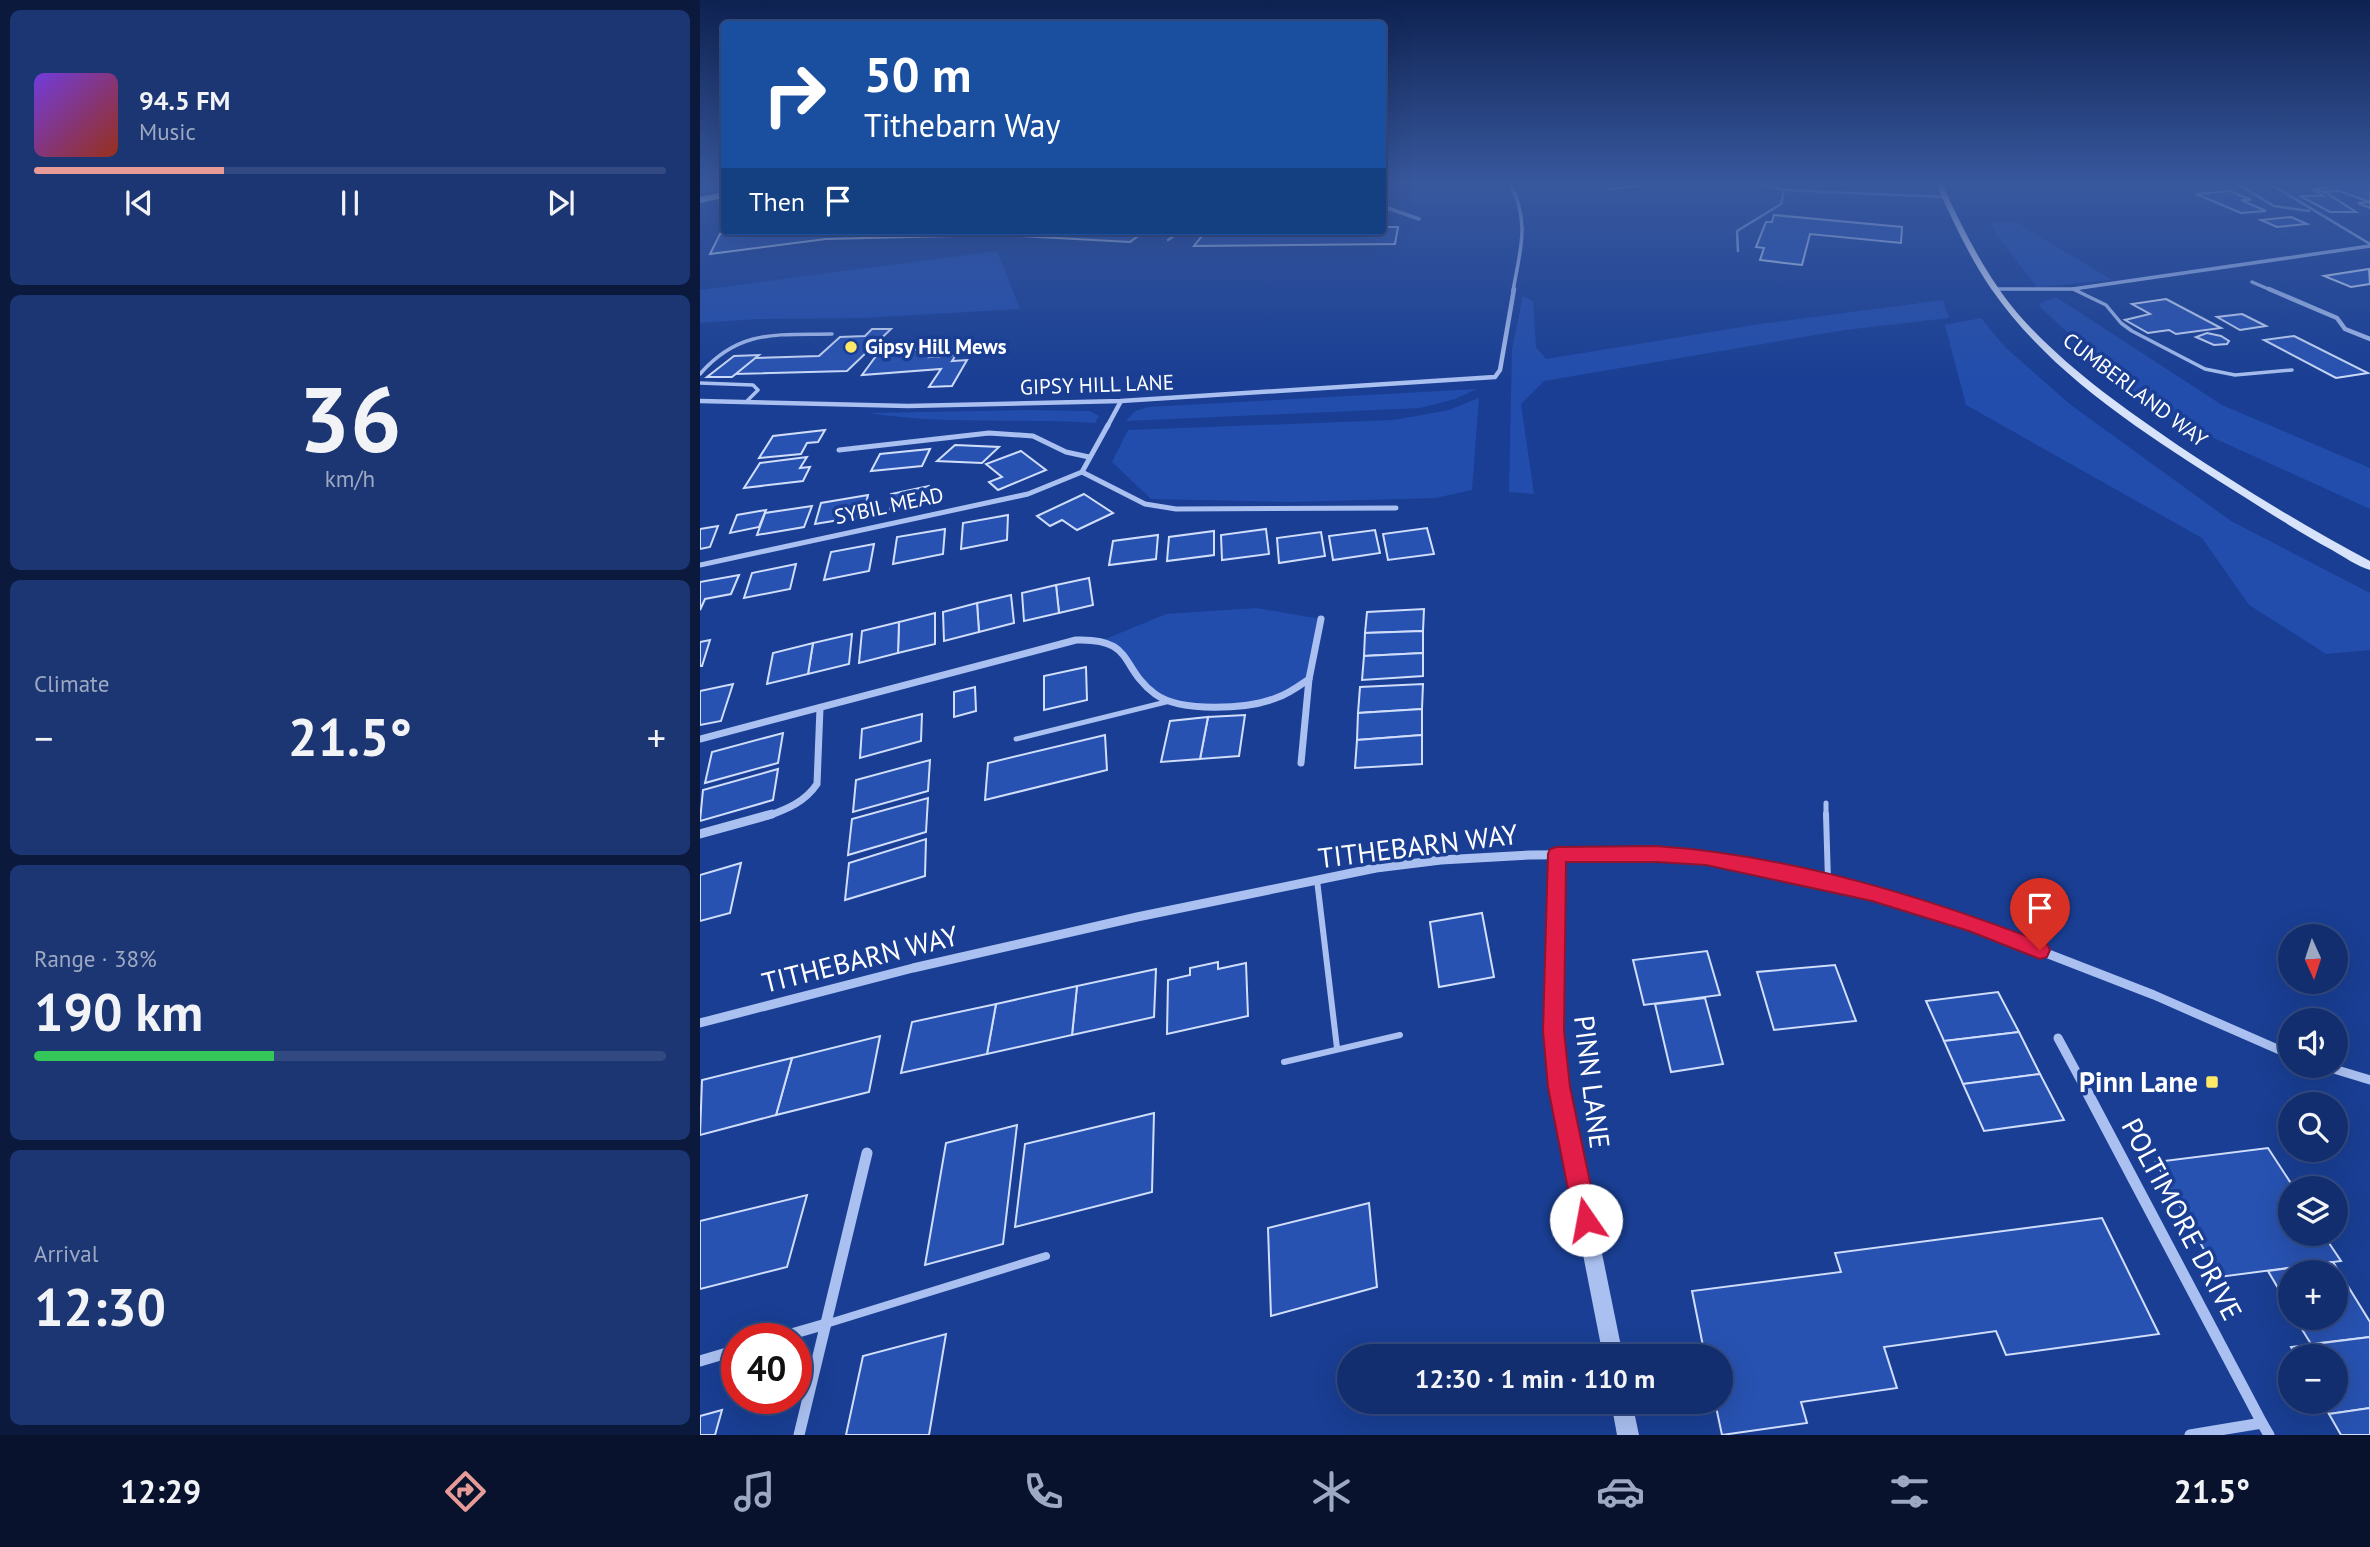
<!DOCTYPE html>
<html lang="en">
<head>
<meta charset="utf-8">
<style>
	:root { --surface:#132e6e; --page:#1c3673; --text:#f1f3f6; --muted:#9da8c2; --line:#324a81; --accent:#e69b98 }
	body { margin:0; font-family:"PT Sans",sans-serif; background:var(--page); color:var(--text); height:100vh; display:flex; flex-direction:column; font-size:26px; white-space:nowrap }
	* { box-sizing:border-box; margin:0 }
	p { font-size:23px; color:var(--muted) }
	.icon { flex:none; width:38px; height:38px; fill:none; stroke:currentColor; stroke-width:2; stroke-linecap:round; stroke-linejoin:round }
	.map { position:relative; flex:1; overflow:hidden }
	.panel { display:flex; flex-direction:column; gap:10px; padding:10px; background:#0a193c; width:700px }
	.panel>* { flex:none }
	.hud { position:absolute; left:21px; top:21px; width:665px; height:214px; border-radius:7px; box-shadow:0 7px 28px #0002,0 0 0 2px var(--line); background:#1a4fa0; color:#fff; overflow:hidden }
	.needle { width:46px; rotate:177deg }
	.controls { position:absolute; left:1578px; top:924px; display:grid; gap:14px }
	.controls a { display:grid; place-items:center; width:70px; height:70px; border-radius:50%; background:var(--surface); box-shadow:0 7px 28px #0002,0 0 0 2px var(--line); font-size:35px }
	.speed { position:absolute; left:21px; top:1323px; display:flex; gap:14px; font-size:35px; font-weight:700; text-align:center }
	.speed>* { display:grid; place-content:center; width:91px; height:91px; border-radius:50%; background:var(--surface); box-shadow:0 7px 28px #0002,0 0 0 2px var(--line); line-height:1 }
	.speed .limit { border:10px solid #d22; background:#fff; color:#111 }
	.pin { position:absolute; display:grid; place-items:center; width:60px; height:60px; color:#fff; margin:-72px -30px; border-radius:50% 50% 50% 0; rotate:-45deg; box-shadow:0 0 7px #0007 }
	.pin .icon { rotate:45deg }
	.me { position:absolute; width:77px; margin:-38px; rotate:348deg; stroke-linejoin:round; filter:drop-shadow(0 0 5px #0008) }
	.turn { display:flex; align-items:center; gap:24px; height:147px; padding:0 28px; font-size:32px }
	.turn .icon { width:91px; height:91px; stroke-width:2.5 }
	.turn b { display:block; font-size:49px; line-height:60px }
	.then { display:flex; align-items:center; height:66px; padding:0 28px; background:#0003; gap:14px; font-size:26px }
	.big { font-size:52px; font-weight:800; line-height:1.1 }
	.panel .tile { flex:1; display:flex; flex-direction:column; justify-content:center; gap:10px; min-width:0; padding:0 24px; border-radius:10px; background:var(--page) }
	.panel .dial { align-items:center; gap:0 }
	.dial b { font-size:91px; line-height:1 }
	.song { display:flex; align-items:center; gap:21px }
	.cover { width:84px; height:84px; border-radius:10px; background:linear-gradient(135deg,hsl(260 70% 55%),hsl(10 70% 35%)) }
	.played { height:7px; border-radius:4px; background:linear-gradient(90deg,var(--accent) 30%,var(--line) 30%) }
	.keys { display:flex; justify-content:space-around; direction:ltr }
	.heat { display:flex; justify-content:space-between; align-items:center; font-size:38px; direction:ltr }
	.charge { height:10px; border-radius:5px; background:linear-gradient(90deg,#34c759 38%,var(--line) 0) }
	.trip { position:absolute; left:637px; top:1344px; width:396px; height:70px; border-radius:35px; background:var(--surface); box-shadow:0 7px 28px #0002,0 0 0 2px var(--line); font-weight:800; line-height:70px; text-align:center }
	.tab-bar { display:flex; height:112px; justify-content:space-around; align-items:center; background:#08122c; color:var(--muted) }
	.tab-bar .icon { width:49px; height:49px }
	.tab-bar .selected { color:var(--accent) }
	.tab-bar b { font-size:32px; color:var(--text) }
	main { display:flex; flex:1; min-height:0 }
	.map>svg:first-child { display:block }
	.green { fill:#224dac }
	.building { fill:#2852b1; stroke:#d0defb; stroke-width:2 }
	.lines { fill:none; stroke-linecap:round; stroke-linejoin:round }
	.service-far4 { stroke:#aac0f0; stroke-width:2.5 }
	.service-far3 { stroke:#aac0f0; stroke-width:3.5 }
	.service-far2 { stroke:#aac0f0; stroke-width:5 }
	.service-far1 { stroke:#aac0f0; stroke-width:6 }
	.service { stroke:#aac0f0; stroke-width:8 }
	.minor-far5 { stroke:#aac0f0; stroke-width:3.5 }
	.minor-far4 { stroke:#aac0f0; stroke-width:4.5 }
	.minor-far3 { stroke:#aac0f0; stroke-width:5 }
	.minor-far2 { stroke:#aac0f0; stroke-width:7 }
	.minor-far1 { stroke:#aac0f0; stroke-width:9 }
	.minor { stroke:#aac0f0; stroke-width:11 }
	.tertiary { fill:#aac0f0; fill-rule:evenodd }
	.secondary { fill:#d7e2fb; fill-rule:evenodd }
	.motorway { fill:#fff; fill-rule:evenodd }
	.route { fill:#e11d48; stroke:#92132f; stroke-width:2 }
	.poi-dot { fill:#ffe868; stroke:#193e93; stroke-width:2.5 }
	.labels { text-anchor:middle; stroke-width:7; stroke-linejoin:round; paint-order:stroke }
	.far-poi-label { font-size:21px; font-weight:bold; fill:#fff; stroke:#193e93; text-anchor:start }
	.far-street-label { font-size:21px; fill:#fff; stroke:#193e93 }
	.near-street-label { font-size:28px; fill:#fff; stroke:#193e93 }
	.near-poi-label { font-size:28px; font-weight:bold; fill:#fff; stroke:#193e93; text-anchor:end }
</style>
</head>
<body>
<main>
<section class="panel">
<div class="tile">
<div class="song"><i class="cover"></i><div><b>94.5 FM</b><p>Music</p></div></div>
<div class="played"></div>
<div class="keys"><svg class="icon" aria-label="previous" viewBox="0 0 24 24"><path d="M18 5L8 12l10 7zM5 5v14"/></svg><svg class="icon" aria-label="pause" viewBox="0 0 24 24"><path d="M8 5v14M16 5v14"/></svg><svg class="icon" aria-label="next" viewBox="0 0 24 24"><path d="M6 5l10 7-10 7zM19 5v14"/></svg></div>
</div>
<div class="tile dial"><b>36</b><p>km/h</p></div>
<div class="tile"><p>Climate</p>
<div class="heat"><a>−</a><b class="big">21.5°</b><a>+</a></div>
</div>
<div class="tile"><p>Range · 38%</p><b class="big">190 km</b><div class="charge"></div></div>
<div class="tile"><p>Arrival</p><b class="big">12:30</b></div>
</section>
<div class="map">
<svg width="1670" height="1435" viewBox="0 0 1670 1435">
	<rect width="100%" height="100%" fill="#193e93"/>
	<g class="green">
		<polygon points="1291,222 1316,222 1412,280 1337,287 1296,235"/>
		<polygon points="297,251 320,309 163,318 57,319 0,323 0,290"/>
		<polygon points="823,296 833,301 836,347 846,359 1060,324 1243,300 1249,318 1145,330 844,381 821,404 834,494 809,492 812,349"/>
		<polygon points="1356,297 1522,405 1670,468 1670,509 1452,410 1340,307 1341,303"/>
		<polygon points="1281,318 1304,346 1371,405 1531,521 1670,593 1670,650 1626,654 1549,605 1502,538 1266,405 1245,325"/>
		<polygon points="777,389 755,399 720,408 426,421 435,411 448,407"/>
		<polygon points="779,398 772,490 736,498 591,502 451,499 412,462 428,430 694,420 749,410"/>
		<path d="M326,410L390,411L399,416L395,423C320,418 243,425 168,413Z"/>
		<polygon points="556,608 621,619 609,679 570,701 524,706 489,706 457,695 429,660 403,640 466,614"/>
	</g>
	<g class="building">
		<polygon points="934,182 939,186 910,189 905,184"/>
		<polygon points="1613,182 1670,182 1670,208 1658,203 1670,202 1639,191 1625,192 1616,189 1628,188"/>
		<polygon points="1611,189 1625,192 1656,212 1630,212 1600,196 1623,196"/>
		<polygon points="1530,191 1551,200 1541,200 1566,211 1541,213 1496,194"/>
		<polygon points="1074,215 1202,227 1201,243 1110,234 1102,265 1060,260 1064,248 1056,247 1066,222 1072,222"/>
		<polygon points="1591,217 1607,224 1577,227 1561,220"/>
		<polygon points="682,227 698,227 695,244 494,246 506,231 682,231"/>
		<polygon points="43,231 299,231 294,235 126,239 10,254 20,234"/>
		<polygon points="326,231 445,231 430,242 319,236"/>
		<polygon points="1669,269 1670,284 1651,287 1624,276"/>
		<polygon points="1466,299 1521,328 1476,334 1469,330 1448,333 1425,320 1450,314 1432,304"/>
		<polygon points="1542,314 1566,326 1540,330 1517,317"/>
		<polygon points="172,329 191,329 147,371 35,374 55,358 119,356 140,337 165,336"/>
		<polygon points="1507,333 1521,336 1529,341 1527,344 1514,345 1496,337"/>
		<polygon points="1594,336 1668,373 1636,378 1564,340"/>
		<polygon points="234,348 229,357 256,355 252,361 267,360 252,386 229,387 241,369 162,375 179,352"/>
		<polygon points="59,355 32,377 7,377 34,356"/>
		<polygon points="125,430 118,442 107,443 101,454 59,458 73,436"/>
		<polygon points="255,445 299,447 282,463 237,461"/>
		<polygon points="230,449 222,466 171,471 180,454"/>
		<polygon points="321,451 346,470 298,490 289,482 302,477 286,464"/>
		<polygon points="107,457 100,468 110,467 103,481 44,488 60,463"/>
		<polygon points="229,486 228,501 190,509 191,494"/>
		<polygon points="384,494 413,513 377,530 362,520 350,526 337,516"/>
		<polygon points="168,495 163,516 115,524 121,503"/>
		<polygon points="112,506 104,527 57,535 65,513"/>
		<polygon points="66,510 59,527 30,533 37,515"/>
		<polygon points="308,515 307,540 261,549 263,523"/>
		<polygon points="18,526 10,547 0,549 0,529"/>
		<polygon points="727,528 734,554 688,560 683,534"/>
		<polygon points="245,529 243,554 193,564 197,537"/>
		<polygon points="566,529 569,554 522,560 521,535"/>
		<polygon points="675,530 680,553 633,560 629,536"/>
		<polygon points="514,531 514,555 467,561 469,537"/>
		<polygon points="621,532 625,556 579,563 577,538"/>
		<polygon points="458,535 456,559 409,565 413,541"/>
		<polygon points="174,544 169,571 124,580 131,552"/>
		<polygon points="96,564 90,589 44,598 52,573"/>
		<polygon points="39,575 31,594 5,599 0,610 0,582"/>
		<polygon points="389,578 393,605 359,613 356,585"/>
		<polygon points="356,585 359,613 324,621 322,593"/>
		<polygon points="311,595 314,623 279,632 277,603"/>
		<polygon points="277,603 279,632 244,641 243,612"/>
		<polygon points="724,609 723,631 665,633 667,612"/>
		<polygon points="235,613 235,644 198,653 199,622"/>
		<polygon points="199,622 198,653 159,663 162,631"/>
		<polygon points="723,631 723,653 664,656 665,633"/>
		<polygon points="152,634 149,664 108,674 113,643"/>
		<polygon points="10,640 2,666 0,666 0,642"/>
		<polygon points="113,643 108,674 67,684 73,653"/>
		<polygon points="723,653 723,676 662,680 664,656"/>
		<polygon points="386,667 387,700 344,710 344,676"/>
		<polygon points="33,684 21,721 0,725 0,691"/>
		<polygon points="723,684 722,709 658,713 660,687"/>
		<polygon points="275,687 276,711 254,717 254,692"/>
		<polygon points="722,709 722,735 657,740 658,713"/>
		<polygon points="222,714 221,741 160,758 162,729"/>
		<polygon points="545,715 539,756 500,759 508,717"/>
		<polygon points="508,717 500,759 461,762 470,721"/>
		<polygon points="83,733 78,763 5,783 12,752"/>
		<polygon points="405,735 407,770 285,800 288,763"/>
		<polygon points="722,735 722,764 655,768 657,740"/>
		<polygon points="230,760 228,791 153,812 156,780"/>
		<polygon points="78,769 73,800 0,821 3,790"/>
		<polygon points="228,798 226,832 148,855 152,819"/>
		<polygon points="226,839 225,876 145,900 149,863"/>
		<polygon points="41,863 30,913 0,921 0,875"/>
		<polygon points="782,913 794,977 739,987 730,922"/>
		<polygon points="1007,951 1020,995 944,1005 933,960"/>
		<polygon points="518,962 518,969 546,963 548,1016 467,1034 468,980 490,975 490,968"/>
		<polygon points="1135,965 1156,1021 1074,1030 1057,972"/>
		<polygon points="456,969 454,1017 372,1035 377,986"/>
		<polygon points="377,986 372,1035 287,1054 296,1004"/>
		<polygon points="1298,992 1319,1032 1244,1041 1226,1001"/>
		<polygon points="1005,998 1023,1064 971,1072 955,1004"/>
		<polygon points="296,1004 287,1054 201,1073 212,1022"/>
		<polygon points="1319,1032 1340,1074 1263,1084 1244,1041"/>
		<polygon points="180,1036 169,1092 76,1115 92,1058"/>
		<polygon points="92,1058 76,1115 0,1135 2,1080"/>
		<polygon points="1340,1074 1364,1120 1284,1131 1263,1084"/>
		<polygon points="454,1113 452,1192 315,1227 325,1144"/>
		<polygon points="317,1125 303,1244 225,1265 246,1143"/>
		<polygon points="1568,1148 1594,1188 1591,1188 1591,1234 1623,1234 1641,1261 1519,1277 1456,1162"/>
		<polygon points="107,1195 87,1267 0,1289 0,1221"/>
		<polygon points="669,1203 677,1287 571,1316 568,1228"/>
		<polygon points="1402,1218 1459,1334 1306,1355 1296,1331 1184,1347 1197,1388 1101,1402 1107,1423 1022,1435 1015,1402 1020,1402 1020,1356 1005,1356 992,1291 1141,1272 1135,1253"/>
		<polygon points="1633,1262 1670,1322 1670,1337 1611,1344 1595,1318 1636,1318 1636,1272 1591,1272 1591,1310 1568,1271"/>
		<polygon points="246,1334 229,1435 146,1435 163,1356"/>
		<polygon points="1670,1337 1670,1408 1629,1414 1622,1402 1636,1402 1636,1356 1596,1356 1591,1347"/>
		<polygon points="1670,1408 1670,1435 1641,1435 1629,1414"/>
		<polygon points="22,1410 15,1435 0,1435 0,1416"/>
	</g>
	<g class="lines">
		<g class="service-far4">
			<polyline points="1542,182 1537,184 1574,206 1609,211"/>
			<polyline points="1567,182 1670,244"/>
			<polyline points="1084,190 1245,197"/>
			<polyline points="468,240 481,231"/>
			<polyline points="1038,251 1037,231 1081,204 1084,190 1055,182"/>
			<polyline points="1373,289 1379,291"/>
		</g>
		<g class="service-far3">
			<polyline points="1373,289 1406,305 1421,323 1432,331 1505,369 1535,375 1592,370"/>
			<path d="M0,374C39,329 77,335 132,334"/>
			<polyline points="0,383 53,385 58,390 46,402"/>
		</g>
		<g class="service-far2">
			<polyline points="316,739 470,701"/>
			<polyline points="1126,803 1126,816"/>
		</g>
		<g class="service-far1">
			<polyline points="1126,814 1128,881"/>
			<polyline points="617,880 637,1048"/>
			<polyline points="584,1062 700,1035"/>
		</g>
		<polyline class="service" points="126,1324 346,1256"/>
		<g class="minor-far5">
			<path d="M809,182C831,221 820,250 813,291"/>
			<polyline points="682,206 719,219"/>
			<polyline points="1552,282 1573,291"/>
			<polyline points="1295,289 1373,289 1670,246"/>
		</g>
		<g class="minor-far4">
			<polyline points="1569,289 1637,318 1645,329 1670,339"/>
			<polyline points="0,401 208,406 421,401 795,377 800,370 814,289"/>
			<polyline points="407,427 421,401"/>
		</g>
		<g class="minor-far3">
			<polyline points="408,425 382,472 445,504 476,509 696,508"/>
			<polyline points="139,450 289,433 333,436 366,452 389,457"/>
			<polyline points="0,565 328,494 382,472"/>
		</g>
		<g class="minor-far2">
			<path d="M0,739L376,640C435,638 419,667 455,694C481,713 548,709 576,698C588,694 599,686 609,679L621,619"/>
			<polyline points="601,763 609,679"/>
			<path d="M68,816C87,809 105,802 117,784L120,708"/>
		</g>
		<g class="minor-far1">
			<polyline points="0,834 72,814"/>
			<polyline points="0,1023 213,968 437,917 676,868 741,860 830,855 956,854 1006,857 1128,881 1271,924 1454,995 1591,1055"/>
			<polyline points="1358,1038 1386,1090"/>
			<polyline points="1624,1066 1670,1080"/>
		</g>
		<g class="minor">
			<polyline points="1385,1088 1562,1423"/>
			<polyline points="74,1339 126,1324"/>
			<polyline points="0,1361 37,1350"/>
			<polyline points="99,1435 167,1153"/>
			<polyline points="1490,1435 1562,1423 1569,1435"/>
		</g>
		<g class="tertiary">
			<polygon points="857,848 862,850 864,854 861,1031 868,1087 923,1356 903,1356 850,1087 845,1031 850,854 852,850"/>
			<polygon points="911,1402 932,1402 939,1435 917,1435"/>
		</g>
		<path class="secondary" d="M1235,182H1241C1263,229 1285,275 1319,315C1365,367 1422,407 1479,446C1541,487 1604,526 1670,561V570C1657,566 1644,557 1632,550C1603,534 1574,516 1546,498C1455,440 1355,380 1292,290C1269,257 1252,219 1235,182Z"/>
		<polygon class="motorway" points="24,192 24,198 0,203 0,197"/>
	</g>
	<linearGradient id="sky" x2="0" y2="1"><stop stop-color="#0e2251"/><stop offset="0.48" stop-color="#38589e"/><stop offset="1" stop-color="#38589e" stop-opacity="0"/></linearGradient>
	<rect width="1670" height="383" fill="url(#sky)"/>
	<path class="route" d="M956,846C1089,855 1223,896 1347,944L1350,950L1347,957L1340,959L1269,931L1172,901L1006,865L956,862H866L864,1031L870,1087L898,1220L895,1229L886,1232L877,1229L874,1220L848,1087L843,1031L848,854L850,849L857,847Z"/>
	<g class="poi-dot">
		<circle cx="151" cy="347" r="7"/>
		<rect x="1505" y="1075" width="14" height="14" rx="3.5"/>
	</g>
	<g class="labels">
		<g class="far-poi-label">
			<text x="165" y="354">Gipsy Hill Mews</text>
		</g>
		<g class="far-street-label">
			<text transform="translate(397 385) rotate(-2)" y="7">GIPSY HILL LANE</text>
			<text transform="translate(1435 390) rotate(37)" y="7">CUMBERLAND WAY</text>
			<text transform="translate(189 506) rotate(-12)" y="7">SYBIL MEAD</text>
		</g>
		<g class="near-street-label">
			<text transform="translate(718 846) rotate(-7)" y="10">TITHEBARN WAY</text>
			<text transform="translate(160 959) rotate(-14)" y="10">TITHEBARN WAY</text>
			<text transform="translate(892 1082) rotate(83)" y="10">PINN LANE</text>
			<text transform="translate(1482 1219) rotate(62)" y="10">POLTIMORE DRIVE</text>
		</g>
		<g class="near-poi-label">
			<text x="1498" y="1092">Pinn Lane</text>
		</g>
	</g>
</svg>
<div class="controls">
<a><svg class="needle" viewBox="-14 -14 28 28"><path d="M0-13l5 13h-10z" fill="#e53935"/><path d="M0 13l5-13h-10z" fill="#9da8c2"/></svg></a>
<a><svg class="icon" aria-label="sound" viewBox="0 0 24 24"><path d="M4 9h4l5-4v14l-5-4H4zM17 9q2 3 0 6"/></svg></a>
<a><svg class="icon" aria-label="search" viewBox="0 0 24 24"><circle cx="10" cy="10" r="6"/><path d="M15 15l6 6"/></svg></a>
<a><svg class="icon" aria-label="layers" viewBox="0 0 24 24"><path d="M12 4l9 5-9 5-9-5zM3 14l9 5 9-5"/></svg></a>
<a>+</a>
<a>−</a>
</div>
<div class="speed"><div class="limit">40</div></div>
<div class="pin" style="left:1340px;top:950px;background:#d93025"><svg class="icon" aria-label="arrive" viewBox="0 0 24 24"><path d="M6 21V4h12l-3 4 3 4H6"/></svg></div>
<svg class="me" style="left:886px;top:1220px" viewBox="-20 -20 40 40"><circle r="19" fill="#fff"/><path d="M0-13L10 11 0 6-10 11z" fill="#e11d48"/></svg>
<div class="trip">12:30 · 1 min · 110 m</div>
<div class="hud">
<div class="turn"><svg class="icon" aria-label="right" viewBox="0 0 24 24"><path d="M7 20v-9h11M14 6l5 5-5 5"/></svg><div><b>50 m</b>Tithebarn Way</div></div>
<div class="then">Then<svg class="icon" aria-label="arrive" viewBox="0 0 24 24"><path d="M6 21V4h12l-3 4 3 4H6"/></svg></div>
</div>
</div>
</main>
<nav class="tab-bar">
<b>12:29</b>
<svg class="icon selected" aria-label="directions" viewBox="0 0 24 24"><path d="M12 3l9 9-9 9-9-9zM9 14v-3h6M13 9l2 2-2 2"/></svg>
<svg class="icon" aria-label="music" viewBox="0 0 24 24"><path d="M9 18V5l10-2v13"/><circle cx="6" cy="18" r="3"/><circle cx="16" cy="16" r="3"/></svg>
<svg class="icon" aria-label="phone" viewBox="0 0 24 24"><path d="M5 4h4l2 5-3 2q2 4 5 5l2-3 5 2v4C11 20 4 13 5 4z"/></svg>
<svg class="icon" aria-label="climate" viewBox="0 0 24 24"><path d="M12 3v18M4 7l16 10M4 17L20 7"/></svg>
<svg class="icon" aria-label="car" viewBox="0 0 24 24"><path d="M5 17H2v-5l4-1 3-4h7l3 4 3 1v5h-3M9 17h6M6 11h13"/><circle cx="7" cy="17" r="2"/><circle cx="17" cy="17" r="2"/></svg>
<svg class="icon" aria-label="filters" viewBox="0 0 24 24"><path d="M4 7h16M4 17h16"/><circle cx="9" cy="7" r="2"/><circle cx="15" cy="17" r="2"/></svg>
<b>21.5°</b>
</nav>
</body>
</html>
